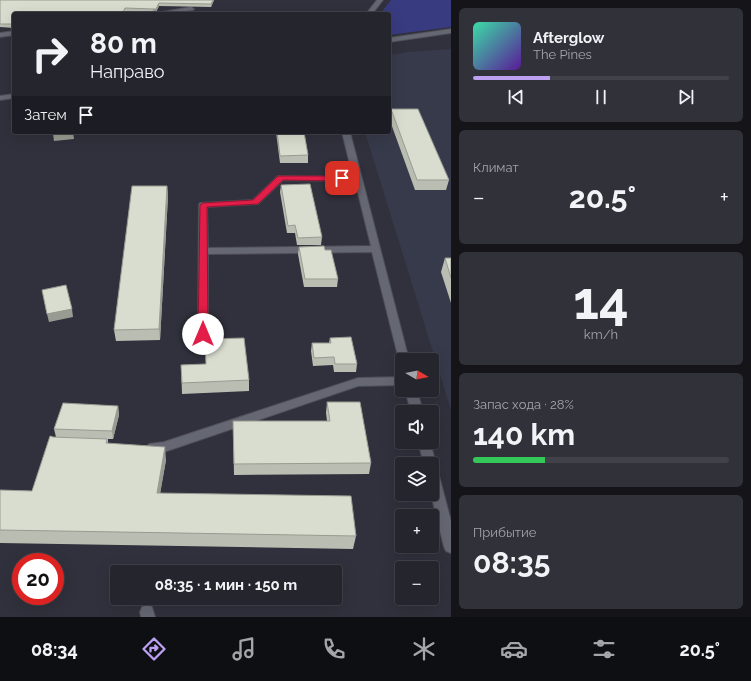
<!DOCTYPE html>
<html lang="ru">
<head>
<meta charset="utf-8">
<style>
	:root { --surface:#24252d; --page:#303139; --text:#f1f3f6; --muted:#a3a5aa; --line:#414249; --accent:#bca0f2 }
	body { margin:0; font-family:Raleway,sans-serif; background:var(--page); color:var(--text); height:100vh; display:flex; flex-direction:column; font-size:15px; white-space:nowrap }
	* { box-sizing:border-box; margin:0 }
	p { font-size:13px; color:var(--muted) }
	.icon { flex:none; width:22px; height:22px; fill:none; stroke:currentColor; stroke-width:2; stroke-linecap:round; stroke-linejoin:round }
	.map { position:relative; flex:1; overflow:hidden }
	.sheet { display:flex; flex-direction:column; gap:8px; padding:8px; background:#141419; width:300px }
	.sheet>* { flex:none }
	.top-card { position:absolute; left:12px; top:12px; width:379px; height:122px; border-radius:4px; box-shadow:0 4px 16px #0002,0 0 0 1px var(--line); background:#24252d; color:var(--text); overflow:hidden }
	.needle { width:26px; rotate:99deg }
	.controls { position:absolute; left:395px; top:353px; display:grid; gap:8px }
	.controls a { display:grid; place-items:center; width:44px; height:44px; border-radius:4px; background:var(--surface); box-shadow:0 4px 16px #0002,0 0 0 1px var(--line); font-size:20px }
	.speed { position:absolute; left:12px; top:553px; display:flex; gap:8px; font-size:20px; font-weight:700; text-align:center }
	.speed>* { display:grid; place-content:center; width:52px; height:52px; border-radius:50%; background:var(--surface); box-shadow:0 4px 16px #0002,0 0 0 1px var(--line); line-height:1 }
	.speed .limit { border:6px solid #d22; background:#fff; color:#111 }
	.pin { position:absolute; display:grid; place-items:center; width:34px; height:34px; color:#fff; margin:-17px; border-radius:8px; box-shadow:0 2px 6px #0006 }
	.me { position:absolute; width:44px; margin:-22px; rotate:0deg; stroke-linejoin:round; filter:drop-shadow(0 0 3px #0008) }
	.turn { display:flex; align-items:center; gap:14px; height:84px; padding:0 12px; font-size:18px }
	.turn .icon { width:52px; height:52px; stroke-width:2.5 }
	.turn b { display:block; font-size:28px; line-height:34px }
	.then { display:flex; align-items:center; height:38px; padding:0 12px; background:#0003; gap:8px; font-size:15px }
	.big { font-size:30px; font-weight:700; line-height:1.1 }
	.sheet .card { flex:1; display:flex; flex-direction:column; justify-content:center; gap:6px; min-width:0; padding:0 14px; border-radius:6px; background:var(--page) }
	.sheet .dial { align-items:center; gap:0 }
	.dial b { font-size:52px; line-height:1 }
	.song { display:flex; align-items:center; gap:12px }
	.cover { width:48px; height:48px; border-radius:6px; background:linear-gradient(135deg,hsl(160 70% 55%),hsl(270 70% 35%)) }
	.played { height:4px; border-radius:2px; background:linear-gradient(90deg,var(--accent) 30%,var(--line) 30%) }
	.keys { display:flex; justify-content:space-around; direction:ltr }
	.heat { display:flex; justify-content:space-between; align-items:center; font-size:22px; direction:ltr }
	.charge { height:6px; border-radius:3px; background:linear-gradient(90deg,#34c759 28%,var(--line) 0) }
	.trip { position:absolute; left:110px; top:565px; width:232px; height:40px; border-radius:4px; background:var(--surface); box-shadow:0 4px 16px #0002,0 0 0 1px var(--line); font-weight:700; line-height:40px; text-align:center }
	.tab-bar { display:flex; height:64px; justify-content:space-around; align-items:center; background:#0e0f12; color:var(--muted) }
	.tab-bar .icon { width:28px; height:28px }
	.tab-bar .selected { color:var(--accent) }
	.tab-bar b { font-size:18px; color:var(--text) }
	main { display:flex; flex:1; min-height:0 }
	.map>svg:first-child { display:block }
	.built { fill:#373a4a }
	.green { fill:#393b80 }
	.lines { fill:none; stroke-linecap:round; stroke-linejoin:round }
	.minor-casing { stroke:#4d4e57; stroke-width:2 }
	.minor { fill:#656773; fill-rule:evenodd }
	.wall { fill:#babeb2 }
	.shaded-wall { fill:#979b91 }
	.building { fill:#d8ddcf; stroke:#979b91 }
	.route { fill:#e11d48; stroke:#92132f }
</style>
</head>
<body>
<main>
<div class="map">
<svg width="451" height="617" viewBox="0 0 451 617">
	<rect width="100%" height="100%" fill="#30313c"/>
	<polygon class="built" points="451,49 451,410 365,132 389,132 389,55 408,52"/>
	<polygon class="green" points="391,0 451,0 451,27 389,35 389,14 380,14"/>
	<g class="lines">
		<defs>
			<g id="minor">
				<polygon points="377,0 383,0 372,14 366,14"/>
				<polygon points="191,7 194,9 193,10 166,14 151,14"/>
				<polygon points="451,29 451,33 389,42 389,38"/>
				<polygon points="14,31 14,35 0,37 0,33"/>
				<polygon points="14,94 14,98 0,100 0,96"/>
				<path d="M342,132H350L409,360H402V363L399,360L372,252L208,254V334L207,336H199L198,334L199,205L200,203L253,200L278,176H281L353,177ZM283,180L355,181L371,246L208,248L207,207L258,204Z"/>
				<polygon points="402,377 402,385 358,386 164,452 149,450 147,447 149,444 164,442 358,378"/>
				<polygon points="405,390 417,390 423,412 411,412"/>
				<polygon points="418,442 430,442 436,464 434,468 438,472 451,521 451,553 446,551 444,547 431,494 432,464 424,464"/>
				<polygon points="147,605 152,607 155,617 141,617 140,612 142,607"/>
			</g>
		</defs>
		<use href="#minor" class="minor-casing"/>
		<use href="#minor" class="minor"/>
	</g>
	<g class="wall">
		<polygon points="0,0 214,0 211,7 159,6 156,12 153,12 125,11 124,14 14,14 14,28 0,27"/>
		<polygon points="391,109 449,180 446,190 415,190 389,118"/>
		<polygon points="276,132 304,132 308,155 308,163 280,163"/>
		<polygon points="281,185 322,237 321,245 297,245 295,233 287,233 280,192"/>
		<polygon points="167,186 168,196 160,340 116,341 114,330"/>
		<polygon points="299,247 325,250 338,279 337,287 304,287 298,254"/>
		<polygon points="445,258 451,258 451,303 441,272"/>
		<polygon points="330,338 357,364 356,372 334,372 333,365 313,366 311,351 312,343 329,343"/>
		<polygon points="205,339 249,380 249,391 182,394 181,365 206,364"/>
		<polygon points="327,402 371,463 369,474 234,475 233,421 327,421 326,413"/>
		<polygon points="118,406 119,415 113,439 108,439 108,444 166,460 160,493 356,536 353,549 0,543 0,490 32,491 53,437 56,437 54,429"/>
	</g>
	<g class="shaded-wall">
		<polygon points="213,0 214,0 211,7 211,4"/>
		<polygon points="159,3 159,6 156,12 153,12 153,9"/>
		<polygon points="73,132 74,139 54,141 53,134"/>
		<polygon points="167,186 168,196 160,340 159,329"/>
		<polygon points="72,309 73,317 49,322 47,314"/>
		<polygon points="118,406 119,415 113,439 112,431"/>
		<polygon points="165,447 166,460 158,506 157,493"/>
	</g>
	<g class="building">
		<polygon points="0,0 213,0 211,4 159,3 156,9 153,9 125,8 123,12 83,12 84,14 14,14 14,24 0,24"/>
		<polygon points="391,109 418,109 449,180 417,180"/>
		<polygon points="53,132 73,132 53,134"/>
		<polygon points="277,132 304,132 308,155 280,156"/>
		<polygon points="310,184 322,237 298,238 295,225 288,226 281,185"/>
		<polygon points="132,186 167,186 159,329 114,330"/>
		<polygon points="324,246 325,250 331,250 338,279 305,279 299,247"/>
		<polygon points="445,258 451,258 451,278"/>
		<polygon points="66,285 72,309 47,314 42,290"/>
		<polygon points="351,337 357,364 335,364 334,357 314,358 312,343 331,343 330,338"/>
		<polygon points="244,338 249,380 182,383 181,365 206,364 205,339"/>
		<polygon points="327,402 360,402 371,463 234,464 233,421 330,421"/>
		<polygon points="63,403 118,406 112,431 54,429"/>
		<polygon points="50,436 53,437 107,439 106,443 165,447 157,493 351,496 356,536 0,530 0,490 32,491"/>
	</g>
	<polygon class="route" points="278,176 342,176 346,178 342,181 283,180 258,204 207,207 208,334 203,337 200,336 198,334 200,205 203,203 253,200"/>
</svg>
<div class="controls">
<a><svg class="needle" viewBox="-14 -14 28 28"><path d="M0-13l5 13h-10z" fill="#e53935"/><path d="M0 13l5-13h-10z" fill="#a3a5aa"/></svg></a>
<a><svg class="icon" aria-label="sound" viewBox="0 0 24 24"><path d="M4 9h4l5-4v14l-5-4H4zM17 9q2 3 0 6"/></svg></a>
<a><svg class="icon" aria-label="layers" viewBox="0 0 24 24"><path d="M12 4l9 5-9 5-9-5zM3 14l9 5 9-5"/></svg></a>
<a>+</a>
<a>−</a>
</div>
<div class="speed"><div class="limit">20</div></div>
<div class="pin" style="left:342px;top:178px;background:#d93025"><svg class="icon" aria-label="arrive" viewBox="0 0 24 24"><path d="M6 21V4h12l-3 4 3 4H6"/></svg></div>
<svg class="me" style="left:203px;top:334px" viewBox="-20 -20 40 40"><circle r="19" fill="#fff"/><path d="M0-13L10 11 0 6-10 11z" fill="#e11d48"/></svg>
<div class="trip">08:35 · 1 мин · 150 m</div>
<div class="top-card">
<div class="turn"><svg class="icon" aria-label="right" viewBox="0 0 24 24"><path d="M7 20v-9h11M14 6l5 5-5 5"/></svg><div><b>80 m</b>Направо</div></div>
<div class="then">Затем<svg class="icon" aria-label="arrive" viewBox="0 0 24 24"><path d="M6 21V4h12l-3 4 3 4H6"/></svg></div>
</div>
</div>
<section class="sheet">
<div class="card">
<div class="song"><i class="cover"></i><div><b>Afterglow</b><p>The Pines</p></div></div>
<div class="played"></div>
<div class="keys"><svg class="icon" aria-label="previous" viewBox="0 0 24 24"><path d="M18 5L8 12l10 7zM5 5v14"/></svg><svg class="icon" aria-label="pause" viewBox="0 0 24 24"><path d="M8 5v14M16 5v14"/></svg><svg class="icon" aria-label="next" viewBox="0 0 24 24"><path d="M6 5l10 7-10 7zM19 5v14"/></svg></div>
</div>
<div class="card"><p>Климат</p>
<div class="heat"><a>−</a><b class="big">20.5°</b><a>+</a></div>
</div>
<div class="card dial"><b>14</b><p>km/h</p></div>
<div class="card"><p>Запас хода · 28%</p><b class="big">140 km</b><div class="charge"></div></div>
<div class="card"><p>Прибытие</p><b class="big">08:35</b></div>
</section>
</main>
<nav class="tab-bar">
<b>08:34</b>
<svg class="icon selected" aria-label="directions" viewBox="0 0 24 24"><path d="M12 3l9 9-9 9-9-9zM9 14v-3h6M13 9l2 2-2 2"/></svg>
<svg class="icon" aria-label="music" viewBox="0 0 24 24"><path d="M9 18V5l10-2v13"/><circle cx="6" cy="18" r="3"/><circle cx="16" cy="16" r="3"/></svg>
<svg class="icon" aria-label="phone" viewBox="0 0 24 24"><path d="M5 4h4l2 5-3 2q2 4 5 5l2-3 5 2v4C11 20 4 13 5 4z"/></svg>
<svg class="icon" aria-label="climate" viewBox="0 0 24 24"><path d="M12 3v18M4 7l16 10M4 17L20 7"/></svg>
<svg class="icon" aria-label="car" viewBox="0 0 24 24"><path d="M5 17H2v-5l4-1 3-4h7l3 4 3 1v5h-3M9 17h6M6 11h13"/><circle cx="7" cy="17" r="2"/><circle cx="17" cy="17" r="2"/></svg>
<svg class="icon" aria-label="filters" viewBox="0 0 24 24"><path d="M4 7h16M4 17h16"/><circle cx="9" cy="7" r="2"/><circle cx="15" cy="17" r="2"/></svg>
<b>20.5°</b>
</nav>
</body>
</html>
